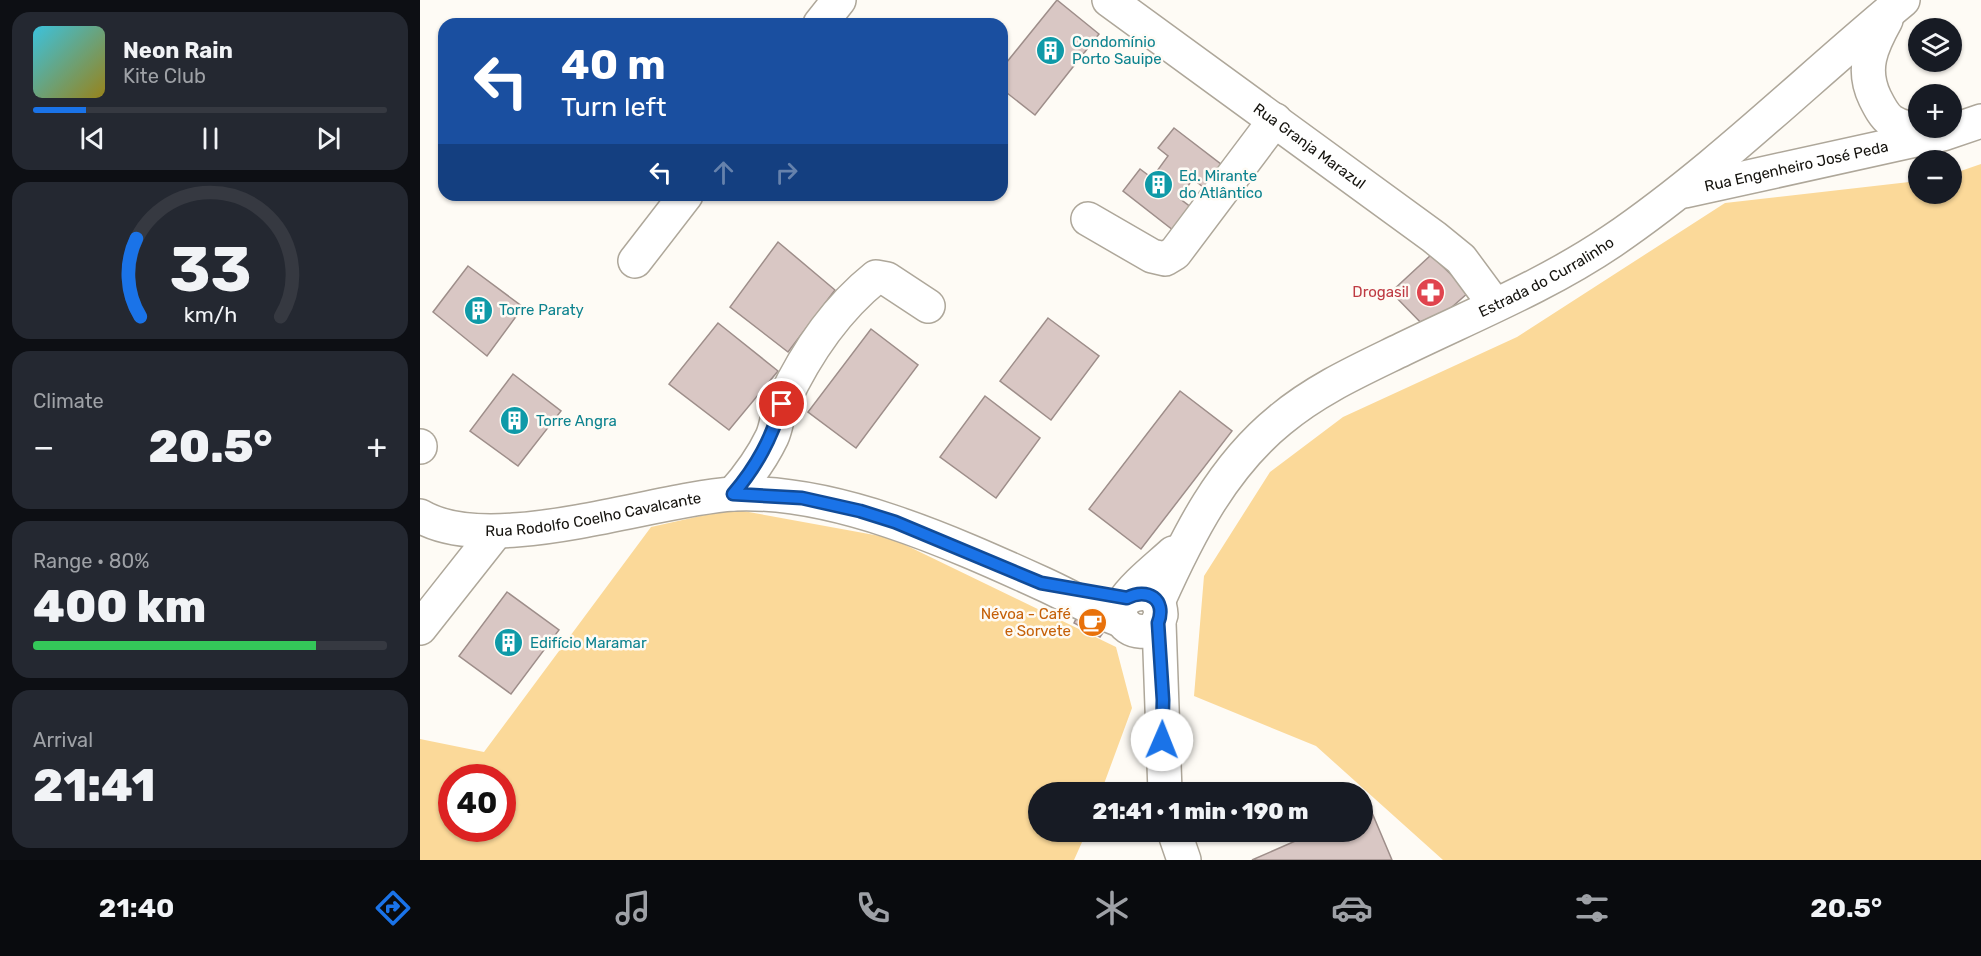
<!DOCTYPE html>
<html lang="en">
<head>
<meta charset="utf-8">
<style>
	:root { --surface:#171b24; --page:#242831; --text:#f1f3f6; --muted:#9ea1a6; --line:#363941; --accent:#1a73e8 }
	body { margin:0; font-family:Rubik,sans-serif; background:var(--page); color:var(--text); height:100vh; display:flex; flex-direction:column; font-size:22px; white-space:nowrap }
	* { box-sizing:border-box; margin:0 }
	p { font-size:20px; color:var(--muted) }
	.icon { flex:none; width:33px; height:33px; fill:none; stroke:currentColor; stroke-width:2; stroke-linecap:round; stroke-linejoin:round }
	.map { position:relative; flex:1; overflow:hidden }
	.panel { display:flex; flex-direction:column; gap:12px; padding:12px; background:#0d0f14; width:420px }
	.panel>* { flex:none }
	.top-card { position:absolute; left:18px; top:18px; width:570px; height:183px; border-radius:18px; box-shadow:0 2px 4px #0004; background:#1a4fa0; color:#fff; overflow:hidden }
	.buttons { position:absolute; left:1488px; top:18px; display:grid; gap:12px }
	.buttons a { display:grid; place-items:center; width:54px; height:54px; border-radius:50%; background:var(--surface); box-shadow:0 2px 4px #0004; font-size:30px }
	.speed { position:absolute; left:18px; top:764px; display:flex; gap:12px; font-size:30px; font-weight:700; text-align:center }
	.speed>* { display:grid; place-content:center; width:78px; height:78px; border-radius:50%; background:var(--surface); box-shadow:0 2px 4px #0004; line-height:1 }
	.speed .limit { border:9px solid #d22; background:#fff; color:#111 }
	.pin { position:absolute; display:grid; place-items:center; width:51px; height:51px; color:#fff; margin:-26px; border:3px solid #fff; border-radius:50%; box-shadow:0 2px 6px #0007 }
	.me { position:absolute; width:66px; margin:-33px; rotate:1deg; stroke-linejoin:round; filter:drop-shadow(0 0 4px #0008) }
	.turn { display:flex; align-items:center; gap:21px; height:126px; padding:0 24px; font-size:27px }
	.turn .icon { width:78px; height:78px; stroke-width:2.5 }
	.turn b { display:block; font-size:42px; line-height:51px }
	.lanes { display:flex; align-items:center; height:57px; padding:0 24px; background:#0003; justify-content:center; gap:30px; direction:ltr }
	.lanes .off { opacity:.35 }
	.big { font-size:45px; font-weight:800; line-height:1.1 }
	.panel .widget { flex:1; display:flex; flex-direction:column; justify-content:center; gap:9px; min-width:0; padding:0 21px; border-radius:18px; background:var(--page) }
	.panel .dial { align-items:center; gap:0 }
	.dial svg { height:156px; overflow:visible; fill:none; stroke:var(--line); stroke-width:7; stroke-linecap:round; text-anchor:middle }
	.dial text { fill:var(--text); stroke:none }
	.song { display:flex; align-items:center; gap:18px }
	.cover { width:72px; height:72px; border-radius:9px; background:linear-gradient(135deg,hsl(190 70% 55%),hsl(50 70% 35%)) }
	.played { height:6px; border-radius:3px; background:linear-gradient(90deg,var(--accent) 15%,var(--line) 15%) }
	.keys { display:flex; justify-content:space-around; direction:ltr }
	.heat { display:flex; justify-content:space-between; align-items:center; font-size:33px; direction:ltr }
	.charge { height:9px; border-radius:4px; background:linear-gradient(90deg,#34c759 80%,var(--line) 0) }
	.trip { position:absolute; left:608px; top:782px; width:345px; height:60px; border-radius:30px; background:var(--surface); box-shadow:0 2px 4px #0004; font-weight:800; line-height:60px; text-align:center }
	.tab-bar { display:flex; height:96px; justify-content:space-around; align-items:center; background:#090b0e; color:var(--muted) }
	.tab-bar .icon { width:42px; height:42px }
	.tab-bar .on { color:var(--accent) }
	.tab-bar b { font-size:27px; color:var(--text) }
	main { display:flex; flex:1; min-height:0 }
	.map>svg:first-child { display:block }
	.green { fill:#fbd999; fill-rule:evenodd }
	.building { fill:#d9c7c4; stroke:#9e8e8a; stroke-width:1.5 }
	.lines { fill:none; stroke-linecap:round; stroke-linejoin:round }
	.minor-casing { stroke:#aea79a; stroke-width:36 }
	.minor { stroke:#fff; stroke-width:33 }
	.route-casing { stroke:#114b97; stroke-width:15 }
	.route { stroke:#1a73e8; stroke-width:10 }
	.labels { text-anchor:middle; stroke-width:5; stroke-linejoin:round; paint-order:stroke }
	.culture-label { font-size:15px; fill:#0d838f; stroke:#fefbf5; text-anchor:start }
	.street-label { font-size:15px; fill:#15130e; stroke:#fefbf5 }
	.health-label { font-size:15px; fill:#be3a42; stroke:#fefbf5; text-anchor:end }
	.food-label { font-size:15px; fill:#c56008; stroke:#fefbf5; text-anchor:end }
</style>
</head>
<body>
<main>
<section class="panel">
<div class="widget">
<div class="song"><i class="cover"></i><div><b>Neon Rain</b><p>Kite Club</p></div></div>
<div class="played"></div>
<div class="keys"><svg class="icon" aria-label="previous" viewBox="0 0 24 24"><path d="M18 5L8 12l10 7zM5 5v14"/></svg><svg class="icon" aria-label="pause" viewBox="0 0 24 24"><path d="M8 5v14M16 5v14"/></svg><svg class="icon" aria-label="next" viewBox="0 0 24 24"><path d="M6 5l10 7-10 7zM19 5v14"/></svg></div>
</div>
<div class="widget dial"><svg viewBox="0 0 100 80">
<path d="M14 69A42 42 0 1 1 86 69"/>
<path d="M14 69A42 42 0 0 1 12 29" stroke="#1a73e8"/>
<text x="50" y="56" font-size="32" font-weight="700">33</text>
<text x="50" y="72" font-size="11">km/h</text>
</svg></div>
<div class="widget"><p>Climate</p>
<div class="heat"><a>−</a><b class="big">20.5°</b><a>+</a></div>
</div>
<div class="widget"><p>Range · 80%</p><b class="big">400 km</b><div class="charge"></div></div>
<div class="widget"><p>Arrival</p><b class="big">21:41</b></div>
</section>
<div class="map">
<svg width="1561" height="860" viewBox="0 0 1561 860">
	<rect width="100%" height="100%" fill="#fefbf5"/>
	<g class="green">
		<polygon points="1561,164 1561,860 1023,860 896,746 774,696 784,576 850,472 923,417 1097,337 1305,203 1498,181 1498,194 1532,194 1532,174"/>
		<path d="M312,509L471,538L696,647L712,708L681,792H618V831H667L654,860H0V739L64,752L231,527ZM32,777H82V828H32Z"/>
	</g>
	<g class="building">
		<polygon points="637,0 679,34 615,115 582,89 582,68"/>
		<polygon points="754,128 806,168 788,191 773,179 759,198 776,211 758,234 703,191 720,169 732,178 748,156 738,148"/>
		<polygon points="358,242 415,290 368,352 310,307"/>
		<polygon points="1011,255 1049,292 1007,329 971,292"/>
		<polygon points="48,266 103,307 67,356 13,312"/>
		<polygon points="628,318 679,356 631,420 580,381"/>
		<polygon points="298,323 358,371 309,430 249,384"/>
		<polygon points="451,329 498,365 436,448 388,412"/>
		<polygon points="93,374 141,411 98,466 50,431"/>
		<polygon points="760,391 812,431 721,549 669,509"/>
		<polygon points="565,396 620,438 576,498 520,457"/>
		<polygon points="87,592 139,630 91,694 39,656"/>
		<polygon points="661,609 689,624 680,637 654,623"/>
		<polygon points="950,808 972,860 832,860 898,831 942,831 942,812"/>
	</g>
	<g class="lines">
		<defs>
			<g id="minor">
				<path id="s1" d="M689,0L1014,237L1041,259L1075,305"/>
				<path d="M1466,20C1451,47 1441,69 1455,98C1459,106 1464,116 1471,121C1484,130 1501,130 1516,133"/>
				<polyline points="400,24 419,0"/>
				<path id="s2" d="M1265,191L1523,134L1561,121"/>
				<polyline points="668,219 732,256 745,259 755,253 855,120"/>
				<polyline points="215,261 266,195"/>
				<polyline points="0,447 0,446"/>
				<path d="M313,494C328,477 342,458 352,437C357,426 357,413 363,402C385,355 416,309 456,277L467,279L508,306"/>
				<path id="s3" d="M0,516C71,558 232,499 313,494C413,489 531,542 621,583C648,595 674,611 703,621"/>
				<path d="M709,597C726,589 740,595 741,615L735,628C717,638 692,624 703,603C712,587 739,566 753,553"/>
				<path id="s4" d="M738,602C768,535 802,467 860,420C897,389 940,370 983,349C1053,315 1127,285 1192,241C1296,170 1386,80 1483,0"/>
				<polyline points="739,623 745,792"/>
				<polyline points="0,628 75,533"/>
				<polyline points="754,831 764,860"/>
			</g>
		</defs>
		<use href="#minor" class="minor-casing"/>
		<use href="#minor" class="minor"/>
	</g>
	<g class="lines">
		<defs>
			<path id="route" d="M362,404C351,439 337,466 313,494L382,498L440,511L475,522L621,583L707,598C727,587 747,599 738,623L743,700L742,740"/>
		</defs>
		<use href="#route" class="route-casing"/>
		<use href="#route" class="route"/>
	</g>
	<defs>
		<symbol id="building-disc" viewBox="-11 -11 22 22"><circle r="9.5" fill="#0f9aa8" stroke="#fefbf5"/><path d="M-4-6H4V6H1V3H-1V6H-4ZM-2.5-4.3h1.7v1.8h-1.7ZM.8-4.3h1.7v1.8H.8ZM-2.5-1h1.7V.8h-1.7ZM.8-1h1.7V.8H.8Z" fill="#fff"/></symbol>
		<symbol id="pharmacy-disc" viewBox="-11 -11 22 22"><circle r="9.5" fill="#e0444e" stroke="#fefbf5"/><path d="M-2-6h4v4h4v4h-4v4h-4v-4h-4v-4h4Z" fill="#fff"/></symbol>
		<symbol id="cafe-disc" viewBox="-11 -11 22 22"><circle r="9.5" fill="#e8710a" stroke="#fefbf5"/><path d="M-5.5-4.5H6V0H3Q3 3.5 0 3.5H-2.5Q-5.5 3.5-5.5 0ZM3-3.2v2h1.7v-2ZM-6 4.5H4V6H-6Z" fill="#fff"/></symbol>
	</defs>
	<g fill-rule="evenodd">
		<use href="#building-disc" x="614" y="34" width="33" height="33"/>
		<use href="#building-disc" x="722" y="168" width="33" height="33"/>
		<use href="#pharmacy-disc" x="994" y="276" width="33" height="33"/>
		<use href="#building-disc" x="42" y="294" width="33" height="33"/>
		<use href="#building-disc" x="78" y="404" width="33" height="33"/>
		<use href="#cafe-disc" x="656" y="606" width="33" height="33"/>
		<use href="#building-disc" x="72" y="626" width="33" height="33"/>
	</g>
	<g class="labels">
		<g class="culture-label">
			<text x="652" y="47">Condomínio<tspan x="652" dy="17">Porto Sauipe</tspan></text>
			<text x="759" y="181">Ed. Mirante<tspan x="759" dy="17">do Atlântico</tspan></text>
			<text x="79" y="315">Torre Paraty</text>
			<text x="116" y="426">Torre Angra</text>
			<text x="110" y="648">Edifício Maramar</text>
		</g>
		<g class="street-label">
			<text dy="5" stroke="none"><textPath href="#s1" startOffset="248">Rua Granja Marazul</textPath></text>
			<text dy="5" stroke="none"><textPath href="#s2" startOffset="114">Rua Engenheiro José Peda</textPath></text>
			<text dy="5" stroke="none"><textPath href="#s4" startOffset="524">Estrada do Curralinho</textPath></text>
			<text dy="5" stroke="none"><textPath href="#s3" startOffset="177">Rua Rodolfo Coelho Cavalcante</textPath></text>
		</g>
		<g class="health-label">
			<text x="989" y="297">Drogasil</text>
		</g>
		<g class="food-label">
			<text x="651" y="619">Névoa - Café<tspan x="651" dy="17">e Sorvete</tspan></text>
		</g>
	</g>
</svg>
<div class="buttons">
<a><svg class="icon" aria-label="layers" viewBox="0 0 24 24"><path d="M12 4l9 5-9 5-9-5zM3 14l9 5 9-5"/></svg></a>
<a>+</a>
<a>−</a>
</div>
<div class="speed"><div class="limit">40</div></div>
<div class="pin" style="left:362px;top:404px;background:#d93025"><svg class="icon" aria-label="arrive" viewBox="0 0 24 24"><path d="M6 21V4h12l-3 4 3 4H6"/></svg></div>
<svg class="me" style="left:742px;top:740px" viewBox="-20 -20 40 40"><circle r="19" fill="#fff"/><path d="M0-13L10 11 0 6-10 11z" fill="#1a73e8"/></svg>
<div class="trip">21:41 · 1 min · 190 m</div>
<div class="top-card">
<div class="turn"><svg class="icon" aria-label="left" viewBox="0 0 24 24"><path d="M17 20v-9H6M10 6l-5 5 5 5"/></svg><div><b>40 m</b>Turn left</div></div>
<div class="lanes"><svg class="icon" aria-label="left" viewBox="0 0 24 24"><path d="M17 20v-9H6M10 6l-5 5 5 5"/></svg><svg class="icon off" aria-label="ahead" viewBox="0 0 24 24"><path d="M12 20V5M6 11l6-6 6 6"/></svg><svg class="icon off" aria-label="right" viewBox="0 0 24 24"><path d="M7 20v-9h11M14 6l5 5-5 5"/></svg></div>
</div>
</div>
</main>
<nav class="tab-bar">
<b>21:40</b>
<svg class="icon on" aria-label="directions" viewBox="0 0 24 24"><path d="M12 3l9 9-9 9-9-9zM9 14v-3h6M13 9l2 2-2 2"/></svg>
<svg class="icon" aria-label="music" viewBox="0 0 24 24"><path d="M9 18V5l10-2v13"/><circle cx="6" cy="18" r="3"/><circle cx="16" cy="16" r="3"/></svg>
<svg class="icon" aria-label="phone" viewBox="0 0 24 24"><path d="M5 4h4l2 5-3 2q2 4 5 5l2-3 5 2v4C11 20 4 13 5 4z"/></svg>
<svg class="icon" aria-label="climate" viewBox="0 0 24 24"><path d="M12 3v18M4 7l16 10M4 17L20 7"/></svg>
<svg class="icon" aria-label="car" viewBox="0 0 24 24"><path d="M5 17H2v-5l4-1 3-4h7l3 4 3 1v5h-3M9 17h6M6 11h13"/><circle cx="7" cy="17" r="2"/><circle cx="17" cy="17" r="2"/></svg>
<svg class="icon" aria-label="filters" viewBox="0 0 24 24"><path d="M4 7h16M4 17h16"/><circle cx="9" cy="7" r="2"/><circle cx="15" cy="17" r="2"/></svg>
<b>20.5°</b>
</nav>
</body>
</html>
